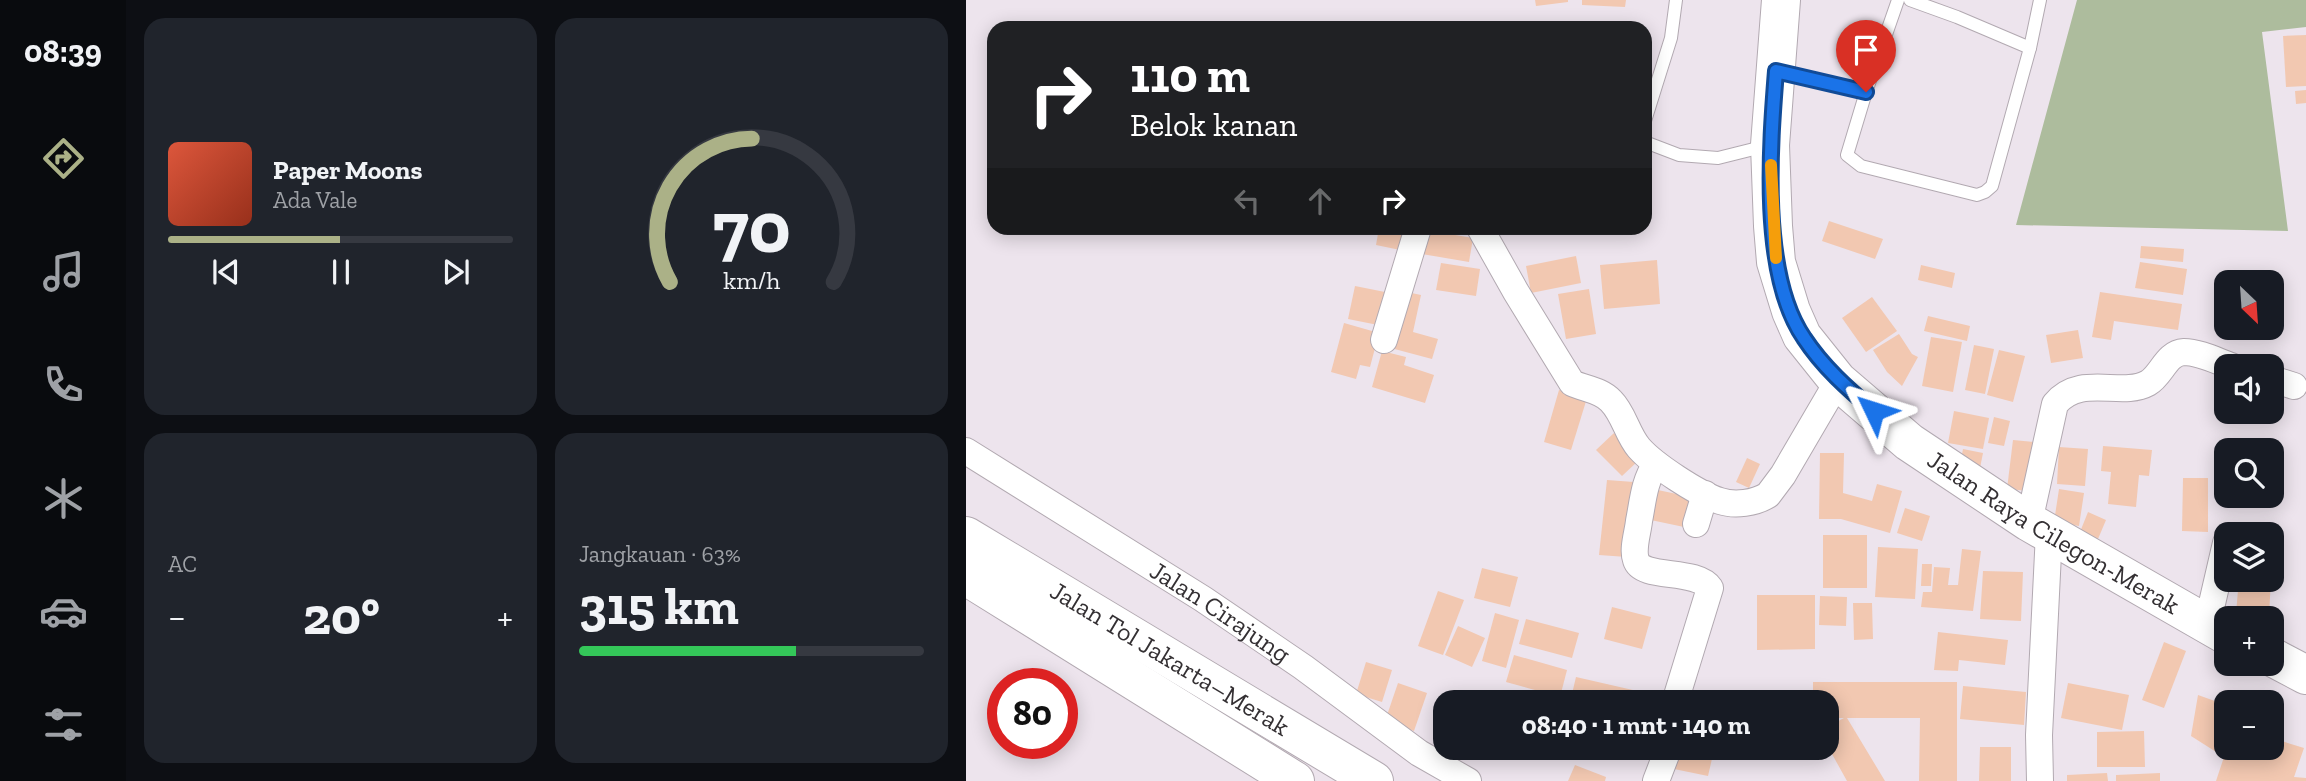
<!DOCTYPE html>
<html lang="id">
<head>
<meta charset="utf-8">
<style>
	:root { --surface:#171b24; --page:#20242c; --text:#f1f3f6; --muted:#9ea1a6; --line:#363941; --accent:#abb187 }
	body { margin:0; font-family:"Zilla Slab",serif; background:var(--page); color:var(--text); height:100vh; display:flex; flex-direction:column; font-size:26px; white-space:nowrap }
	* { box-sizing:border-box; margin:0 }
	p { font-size:23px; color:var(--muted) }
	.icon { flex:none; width:38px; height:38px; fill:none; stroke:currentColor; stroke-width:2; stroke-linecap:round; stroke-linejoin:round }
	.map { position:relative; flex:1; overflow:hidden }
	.details { display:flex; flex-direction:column; gap:18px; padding:18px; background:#0d0f14; width:840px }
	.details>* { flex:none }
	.banner { position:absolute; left:21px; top:21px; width:665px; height:214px; border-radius:21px; box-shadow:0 4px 18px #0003; background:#202124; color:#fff; overflow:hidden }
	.needle { width:46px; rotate:155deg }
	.buttons { position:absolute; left:1248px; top:270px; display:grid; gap:14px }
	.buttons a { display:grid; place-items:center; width:70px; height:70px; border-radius:14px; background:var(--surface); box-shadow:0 4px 18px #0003; font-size:35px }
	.speed { position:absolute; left:21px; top:668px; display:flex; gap:14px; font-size:35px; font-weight:700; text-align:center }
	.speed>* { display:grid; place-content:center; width:91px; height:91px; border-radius:50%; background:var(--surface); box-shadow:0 4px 18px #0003; line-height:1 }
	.speed .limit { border:10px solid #d22; background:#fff; color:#111 }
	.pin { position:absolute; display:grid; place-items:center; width:60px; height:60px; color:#fff; margin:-72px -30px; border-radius:50% 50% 50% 0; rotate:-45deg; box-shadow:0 0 7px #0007 }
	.pin .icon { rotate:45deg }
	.me { position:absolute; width:77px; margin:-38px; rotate:311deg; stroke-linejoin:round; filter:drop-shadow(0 0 5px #0008) }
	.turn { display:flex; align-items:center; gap:24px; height:147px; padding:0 28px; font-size:32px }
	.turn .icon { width:91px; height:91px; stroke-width:2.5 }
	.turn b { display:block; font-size:49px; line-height:60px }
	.lanes { display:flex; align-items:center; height:66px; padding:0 28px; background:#0003; justify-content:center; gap:35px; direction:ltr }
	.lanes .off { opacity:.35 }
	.big { font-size:52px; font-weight:800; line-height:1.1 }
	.details .card { flex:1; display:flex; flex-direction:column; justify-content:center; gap:10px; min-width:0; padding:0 24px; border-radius:21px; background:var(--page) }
	.details .dial { align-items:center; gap:0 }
	.dial svg { height:182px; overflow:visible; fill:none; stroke:var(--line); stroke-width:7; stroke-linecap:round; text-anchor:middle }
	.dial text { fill:var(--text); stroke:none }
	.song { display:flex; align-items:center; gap:21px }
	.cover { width:84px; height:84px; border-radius:10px; background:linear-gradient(135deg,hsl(10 70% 55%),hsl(10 70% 35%)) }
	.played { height:7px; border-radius:4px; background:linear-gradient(90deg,var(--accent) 50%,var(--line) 50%) }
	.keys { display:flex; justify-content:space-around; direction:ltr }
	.heat { display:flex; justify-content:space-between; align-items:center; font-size:38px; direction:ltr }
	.charge { height:10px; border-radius:5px; background:linear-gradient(90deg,#34c759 63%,var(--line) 0) }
	.details .tiles { flex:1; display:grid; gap:18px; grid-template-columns:repeat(2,1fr) }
	.trip { position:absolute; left:467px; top:690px; width:406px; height:70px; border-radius:21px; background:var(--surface); box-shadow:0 4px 18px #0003; font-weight:800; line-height:70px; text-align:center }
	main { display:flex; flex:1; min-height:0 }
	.tab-bar { display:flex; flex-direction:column; width:126px; justify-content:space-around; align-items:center; background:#090b0e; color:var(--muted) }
	.tab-bar .icon { width:49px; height:49px }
	.tab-bar .current { color:var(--accent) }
	.tab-bar b { font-size:32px; color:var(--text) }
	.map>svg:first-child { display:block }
	.green { fill:#adbc9d }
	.building { fill:#f2c8b1 }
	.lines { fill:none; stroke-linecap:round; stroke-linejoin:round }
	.lane-casing { stroke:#b2a9b1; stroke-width:14 }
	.street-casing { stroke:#b2a9b1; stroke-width:28 }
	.highway-casing { stroke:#b2a9b1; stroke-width:40 }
	.lane { stroke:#fff; stroke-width:12 }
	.street { stroke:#fff; stroke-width:26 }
	.highway { stroke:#fff; stroke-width:38 }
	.route-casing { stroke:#114b97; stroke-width:18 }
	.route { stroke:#1a73e8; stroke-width:12 }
	.slow { stroke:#f59e0b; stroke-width:12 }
	.labels { text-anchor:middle; stroke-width:5; stroke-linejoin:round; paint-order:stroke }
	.street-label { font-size:26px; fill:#343033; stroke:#fff }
</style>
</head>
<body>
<main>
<nav class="tab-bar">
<b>08:39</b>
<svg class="icon current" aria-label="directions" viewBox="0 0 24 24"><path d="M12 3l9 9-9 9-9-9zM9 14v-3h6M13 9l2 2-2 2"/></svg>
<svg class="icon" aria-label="music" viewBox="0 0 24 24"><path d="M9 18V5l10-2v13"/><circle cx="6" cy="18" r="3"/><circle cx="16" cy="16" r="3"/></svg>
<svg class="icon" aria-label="phone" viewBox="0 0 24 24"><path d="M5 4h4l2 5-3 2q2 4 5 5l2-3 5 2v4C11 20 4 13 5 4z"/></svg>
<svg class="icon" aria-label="climate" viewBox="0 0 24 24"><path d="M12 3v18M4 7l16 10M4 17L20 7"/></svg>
<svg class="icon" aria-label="car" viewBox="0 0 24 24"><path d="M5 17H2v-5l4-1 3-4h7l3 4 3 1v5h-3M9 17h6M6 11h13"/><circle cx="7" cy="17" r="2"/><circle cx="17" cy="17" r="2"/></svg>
<svg class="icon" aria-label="filters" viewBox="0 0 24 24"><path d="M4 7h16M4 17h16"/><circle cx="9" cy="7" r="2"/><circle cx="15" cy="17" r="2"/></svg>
</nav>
<section class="details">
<div class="tiles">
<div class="card">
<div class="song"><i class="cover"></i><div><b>Paper Moons</b><p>Ada Vale</p></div></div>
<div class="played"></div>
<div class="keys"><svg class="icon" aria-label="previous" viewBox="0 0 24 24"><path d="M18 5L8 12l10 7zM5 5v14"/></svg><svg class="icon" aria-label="pause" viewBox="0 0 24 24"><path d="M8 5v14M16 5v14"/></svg><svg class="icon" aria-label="next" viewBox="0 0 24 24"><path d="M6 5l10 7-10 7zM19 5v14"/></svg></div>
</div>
<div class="card dial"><svg viewBox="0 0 100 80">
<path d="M14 69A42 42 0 1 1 86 69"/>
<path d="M14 69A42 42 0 0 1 50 6" stroke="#abb187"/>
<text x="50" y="56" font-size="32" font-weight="700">70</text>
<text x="50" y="72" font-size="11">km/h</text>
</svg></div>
<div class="card"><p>AC</p>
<div class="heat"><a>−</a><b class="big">20°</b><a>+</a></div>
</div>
<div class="card"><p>Jangkauan · 63%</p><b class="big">315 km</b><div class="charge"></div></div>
</div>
</section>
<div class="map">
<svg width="1340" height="781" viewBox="0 0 1340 781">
	<rect width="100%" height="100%" fill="#ede4ed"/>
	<polygon class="green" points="1111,0 1340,0 1340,27 1296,32 1322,231 1050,225"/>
	<g class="building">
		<polygon points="569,0 602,0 602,2 570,6"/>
		<polygon points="616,0 660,0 659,7 616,5"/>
		<polygon points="1340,35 1340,86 1320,87 1317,36"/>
		<polygon points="1340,90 1340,103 1330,104 1329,91"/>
		<polygon points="863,221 917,239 909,259 856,241"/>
		<polygon points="413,228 444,228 439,251 410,245"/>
		<polygon points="454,229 507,238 503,262 450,253"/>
		<polygon points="1175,246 1218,249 1217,262 1174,258"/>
		<polygon points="610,256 615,283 565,293 560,266"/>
		<polygon points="691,260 694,304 638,309 634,265"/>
		<polygon points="1174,262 1221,269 1217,295 1169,288"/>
		<polygon points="475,263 514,269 510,296 470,290"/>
		<polygon points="955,265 989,273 986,288 952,280"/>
		<polygon points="389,286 424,293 417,326 382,319"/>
		<polygon points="623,289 630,334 600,339 592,294"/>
		<polygon points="436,291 455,295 447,332 472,339 466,359 421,347"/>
		<polygon points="1134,292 1216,304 1212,330 1148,321 1145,340 1126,337"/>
		<polygon points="906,297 931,331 900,352 876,318"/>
		<polygon points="962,316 1004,326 1001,341 958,331"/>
		<polygon points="378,323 413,333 404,367 394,365 390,379 365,372"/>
		<polygon points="1112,330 1117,358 1085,363 1080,335"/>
		<polygon points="933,334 946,354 952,357 936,386 921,372 907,350"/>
		<polygon points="965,337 996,342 987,392 956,386"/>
		<polygon points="1008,345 1028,349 1019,394 999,390"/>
		<polygon points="1033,350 1059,356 1047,402 1021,395"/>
		<polygon points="416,351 440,357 438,365 468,375 459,403 406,387"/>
		<polygon points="593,390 621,398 605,450 578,442"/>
		<polygon points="988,411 1023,418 1017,449 982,443"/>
		<polygon points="1028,417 1044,421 1038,446 1022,443"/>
		<polygon points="648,433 673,460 656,476 630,450"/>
		<polygon points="1047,440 1069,442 1063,491 1041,489"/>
		<polygon points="1137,446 1186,450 1183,476 1173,475 1170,507 1142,504 1145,472 1135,471"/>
		<polygon points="1093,447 1122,449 1119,486 1091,484"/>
		<polygon points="997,449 1017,453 1014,468 994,465"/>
		<polygon points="854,453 878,453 877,493 906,501 911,484 936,491 924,533 875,519 853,519"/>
		<polygon points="781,458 794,464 783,488 770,482"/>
		<polygon points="1217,478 1242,478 1242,532 1216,531"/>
		<polygon points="641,480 668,482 661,557 633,555"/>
		<polygon points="687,489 725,497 718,527 680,519"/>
		<polygon points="1093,489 1118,493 1113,526 1088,522"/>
		<polygon points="939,508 964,516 956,541 931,533"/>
		<polygon points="1122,512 1140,520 1132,539 1114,532"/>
		<rect x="857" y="535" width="44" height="53"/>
		<polygon points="912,547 952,549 949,599 909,597"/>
		<polygon points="996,549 1015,551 1007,611 955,607 957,592 966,592 968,567 984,568 982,585 992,585"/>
		<polygon points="956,564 966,564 965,586 955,586"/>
		<polygon points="516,568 552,577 544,607 508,598"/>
		<polygon points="1017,571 1057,572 1055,621 1014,619"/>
		<polygon points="1273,579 1305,579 1303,616 1270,613"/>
		<polygon points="472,591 498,600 477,655 452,646"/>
		<polygon points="791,595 849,595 849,649 791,650"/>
		<polygon points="854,596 881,597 880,626 853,625"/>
		<polygon points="887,603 906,603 907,639 888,640"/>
		<polygon points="646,607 685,617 676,649 638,639"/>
		<polygon points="529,613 553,620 540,668 516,661"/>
		<polygon points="560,619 613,633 606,658 553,644"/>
		<polygon points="492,626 519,638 506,667 479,655"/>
		<polygon points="972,632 1042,640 1039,665 993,660 992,671 968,670"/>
		<polygon points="1198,642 1220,651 1198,708 1176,700"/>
		<polygon points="548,655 601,670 594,697 540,682"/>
		<polygon points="400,662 426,670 416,702 390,694"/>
		<polygon points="610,677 693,696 692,702 619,702 605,698"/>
		<polygon points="847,682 991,682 991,781 953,781 954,718 881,718 919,781 881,781 861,745 861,727 878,718 861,718 861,702 847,702"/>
		<polygon points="432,683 461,693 448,731 419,721"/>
		<polygon points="1102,683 1163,695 1156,730 1095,718"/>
		<polygon points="997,686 1060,692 1058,725 994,719"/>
		<polygon points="1232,695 1260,705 1260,747 1306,747 1306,738 1338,748 1328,777 1340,778 1340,781 1250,781 1258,757 1225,736"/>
		<polygon points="1178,731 1179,767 1131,767 1131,732"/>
		<polygon points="713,747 735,747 748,750 742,776 708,769"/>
		<polygon points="1014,747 1045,747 1045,781 1013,781"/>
		<polygon points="609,765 640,777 639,781 602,781"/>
		<polygon points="1141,773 1142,781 1101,781 1101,775"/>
		<polygon points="1194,773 1194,781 1150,781 1150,775"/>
	</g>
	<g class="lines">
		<defs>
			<g id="lane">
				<polyline points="932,0 900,92 881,155 895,166 1011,195 1019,192 1026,186 1064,48 991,17 944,0"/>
				<polyline points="1064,48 1074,0"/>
				<polyline points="815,72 900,92"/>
				<polyline points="679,121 705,38 710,0"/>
				<polyline points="679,142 713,155 752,158 800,146"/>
			</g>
			<g id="street">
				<path d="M514,228L550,292L606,383C619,389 635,390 645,401C658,414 661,434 673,448C688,465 732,494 754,501C769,506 789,503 802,495L817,475L872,381"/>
				<polyline points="418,340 452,228"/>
				<polyline points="1306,379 1328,386"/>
				<path id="s1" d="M0,451L237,599L337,667L453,753L502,781"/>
				<path d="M690,464C678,481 677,501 673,521C672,532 666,549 670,560C676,580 730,568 744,588L709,702"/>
				<path d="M1063,522L1089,404C1115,373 1155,398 1182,383C1196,375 1200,353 1218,352C1233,352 1251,361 1265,366"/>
				<polyline points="730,524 739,494"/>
				<polyline points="1241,625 1260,543"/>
				<polyline points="690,781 703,747"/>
				<polyline points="1074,781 1073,735 1083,533"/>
			</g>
			<g id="highway">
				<path id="s2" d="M815,0L804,145L807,226L810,262L825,311L836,336L872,381L943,442L1063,522L1260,635"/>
				<path id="s3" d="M0,536L408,781"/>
				<polyline points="0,576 329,781"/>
				<polyline points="1306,657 1340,675"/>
			</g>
		</defs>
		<use href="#lane" class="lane-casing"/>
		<use href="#street" class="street-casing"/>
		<use href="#highway" class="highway-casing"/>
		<use href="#lane" class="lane"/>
		<use href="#street" class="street"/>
		<use href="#highway" class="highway"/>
	</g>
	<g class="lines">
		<defs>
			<path id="route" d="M900,92L810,71C804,146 794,274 838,338C857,367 882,389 908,411"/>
		</defs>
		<use href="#route" class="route-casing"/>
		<use href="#route" class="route"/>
		<polyline class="slow" points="805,165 810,258"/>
	</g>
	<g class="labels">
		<g class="street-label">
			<text dy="9" stroke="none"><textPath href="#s2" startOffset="663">Jalan Raya Cilegon-Merak</textPath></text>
			<text dy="9" stroke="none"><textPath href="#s1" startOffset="301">Jalan Cirajung</textPath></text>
			<text dy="9" stroke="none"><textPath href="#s3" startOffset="238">Jalan Tol Jakarta–Merak</textPath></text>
		</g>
	</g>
</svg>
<div class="buttons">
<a><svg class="needle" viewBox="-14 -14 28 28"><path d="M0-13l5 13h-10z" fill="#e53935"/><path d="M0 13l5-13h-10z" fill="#9ea1a6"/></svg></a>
<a><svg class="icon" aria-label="sound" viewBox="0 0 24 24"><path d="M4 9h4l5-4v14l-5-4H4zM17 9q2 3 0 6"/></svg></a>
<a><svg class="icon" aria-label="search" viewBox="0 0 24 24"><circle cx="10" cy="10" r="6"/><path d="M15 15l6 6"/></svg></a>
<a><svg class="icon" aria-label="layers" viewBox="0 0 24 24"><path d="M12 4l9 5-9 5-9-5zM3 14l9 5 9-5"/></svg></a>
<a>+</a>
<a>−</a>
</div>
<div class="speed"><div class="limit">80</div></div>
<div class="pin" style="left:900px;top:92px;background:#d93025"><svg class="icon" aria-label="arrive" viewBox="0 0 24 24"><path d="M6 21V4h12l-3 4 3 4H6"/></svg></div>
<svg class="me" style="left:908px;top:411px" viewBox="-20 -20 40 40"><path d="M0-17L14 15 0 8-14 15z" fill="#1a73e8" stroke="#fff" stroke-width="4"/></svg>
<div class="trip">08:40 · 1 mnt · 140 m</div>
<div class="banner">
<div class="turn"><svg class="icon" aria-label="right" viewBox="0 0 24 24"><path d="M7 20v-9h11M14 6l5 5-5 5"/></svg><div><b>110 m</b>Belok kanan</div></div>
<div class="lanes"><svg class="icon off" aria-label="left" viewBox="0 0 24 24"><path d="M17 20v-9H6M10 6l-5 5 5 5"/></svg><svg class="icon off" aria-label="ahead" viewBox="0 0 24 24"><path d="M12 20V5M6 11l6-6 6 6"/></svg><svg class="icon" aria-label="right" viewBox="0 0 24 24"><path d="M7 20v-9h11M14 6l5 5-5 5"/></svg></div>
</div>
</div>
</main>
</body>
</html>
